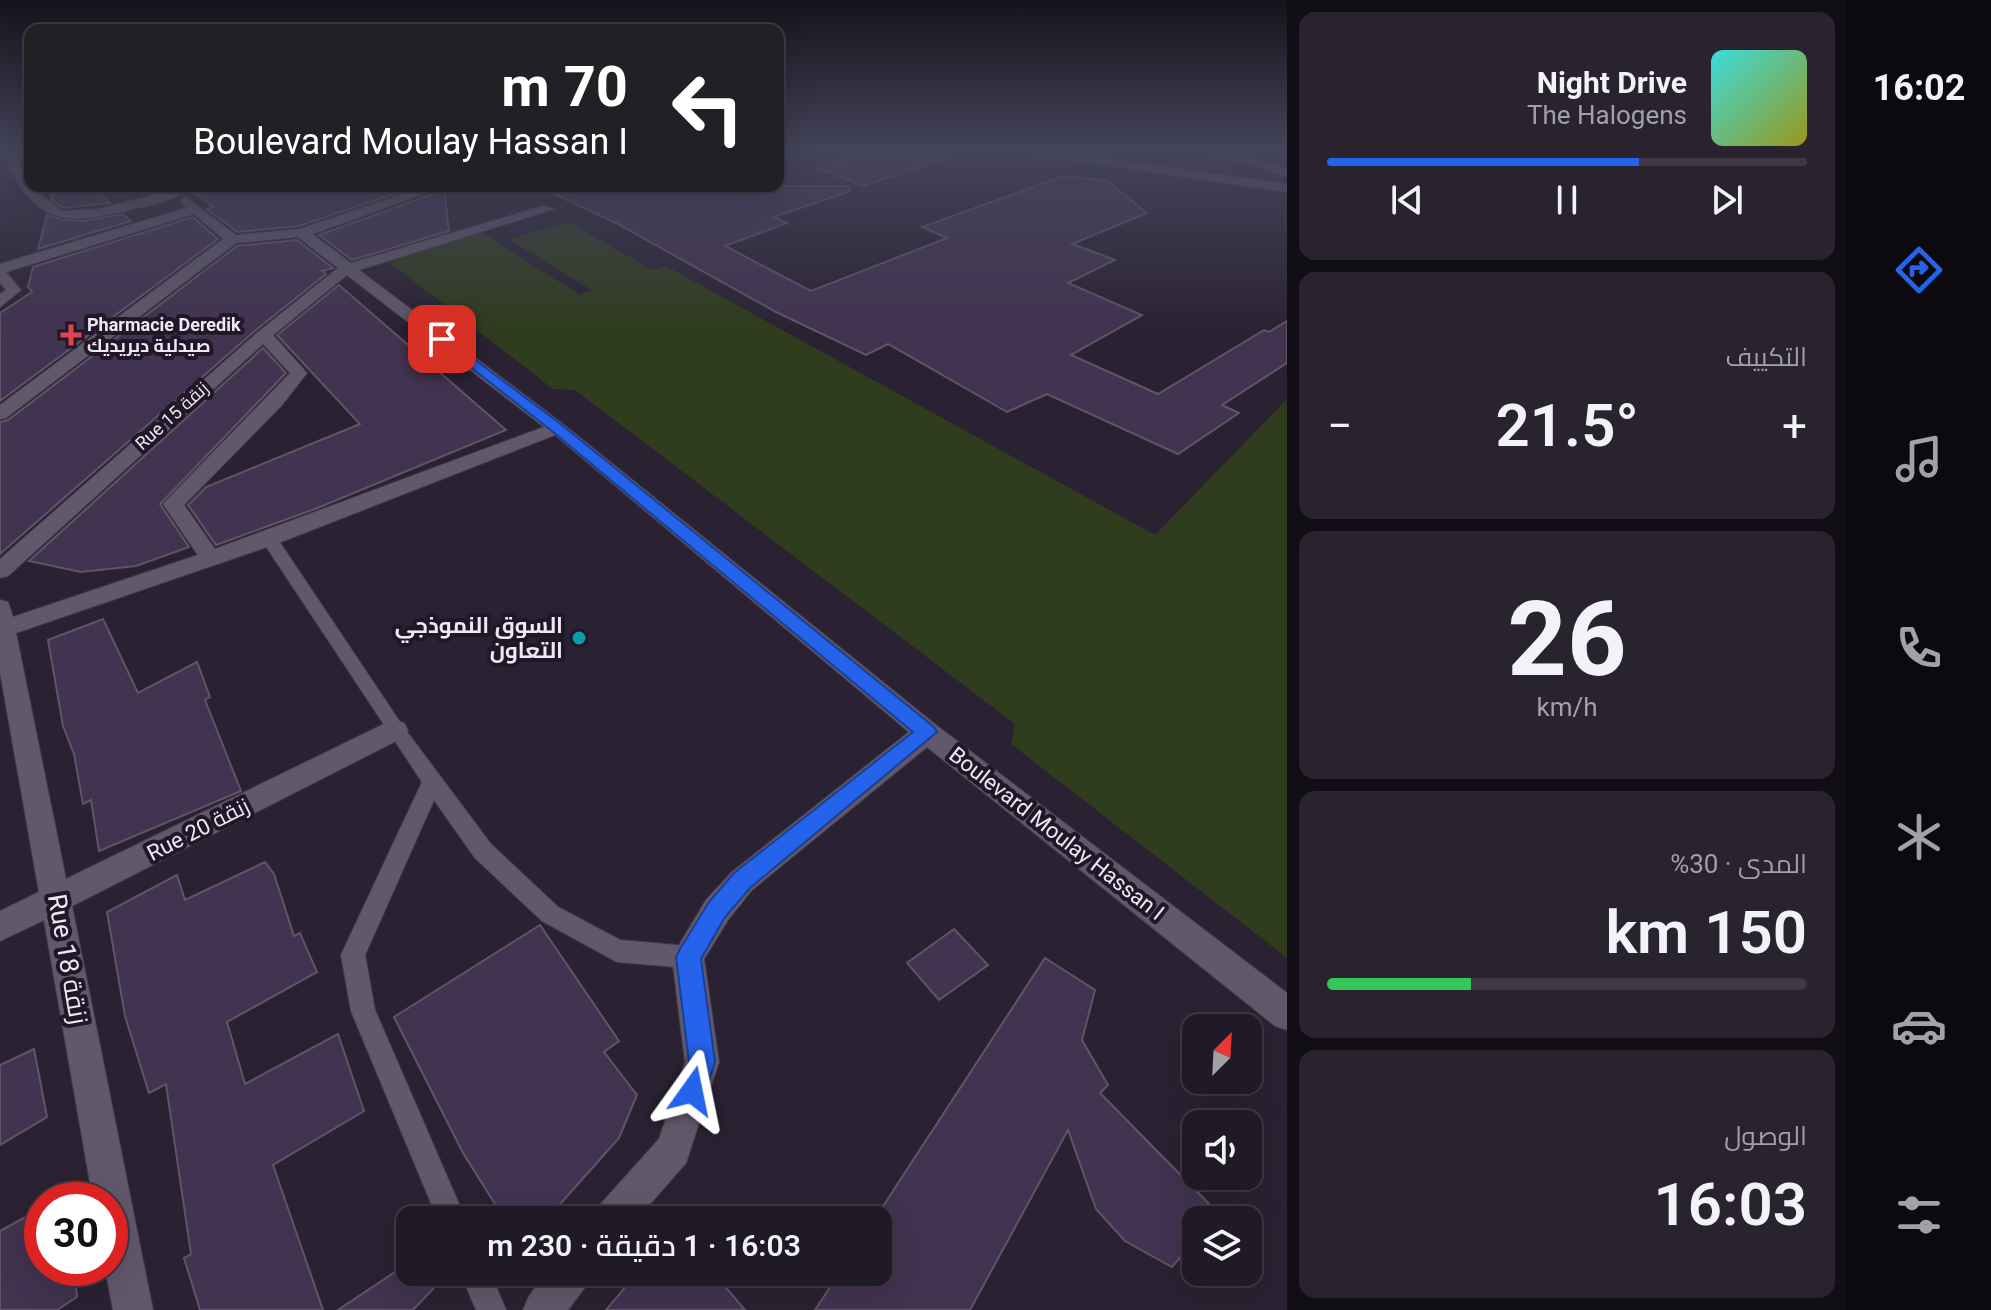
<!DOCTYPE html>
<html lang="ar">
<head>
<meta charset="utf-8">
<style>
	:root { --surface:#201a26; --page:#28232e; --text:#f1f3f6; --muted:#a2a1a7; --line:#3d3843; --accent:#2563eb }
	body { margin:0; font-family:Roboto,Cairo,sans-serif; background:var(--page); color:var(--text); direction:rtl; height:100vh; display:flex; flex-direction:column; font-size:30px; white-space:nowrap }
	* { box-sizing:border-box; margin:0 }
	p { font-size:26px; color:var(--muted) }
	.icon { flex:none; width:44px; height:44px; fill:none; stroke:currentColor; stroke-width:2; stroke-linecap:round; stroke-linejoin:round }
	.map { position:relative; flex:1; overflow:hidden; direction:ltr }
	.details { display:flex; flex-direction:column; gap:12px; padding:12px; background:#120e15; width:560px }
	.details>* { flex:none }
	.hud { position:absolute; left:24px; top:24px; width:760px; height:168px; border-radius:16px; box-shadow:0 8px 32px #0002,0 0 0 2px var(--line); direction:rtl; background:#202124; color:#fff; overflow:hidden }
	.needle { width:52px; rotate:24deg }
	.controls { position:absolute; left:1182px; top:1014px; display:grid; gap:16px }
	.controls a { display:grid; place-items:center; width:80px; height:80px; border-radius:16px; background:var(--surface); box-shadow:0 8px 32px #0002,0 0 0 2px var(--line); font-size:40px }
	.speed { position:absolute; left:24px; top:1182px; display:flex; gap:16px; font-size:40px; font-weight:700; text-align:center }
	.speed>* { display:grid; place-content:center; width:104px; height:104px; border-radius:50%; background:var(--surface); box-shadow:0 8px 32px #0002,0 0 0 2px var(--line); line-height:1 }
	.speed .limit { border:12px solid #d22; background:#fff; color:#111 }
	.pin { position:absolute; display:grid; place-items:center; width:68px; height:68px; color:#fff; margin:-34px; border-radius:16px; box-shadow:0 4px 12px #0006 }
	.me { position:absolute; width:88px; margin:-44px; rotate:12deg; stroke-linejoin:round; filter:drop-shadow(0 0 6px #0008) }
	.turn { display:flex; align-items:center; gap:28px; height:168px; padding:0 24px; font-size:36px }
	.turn .icon { width:104px; height:104px; stroke-width:2.5 }
	.turn b { display:block; font-size:56px; line-height:68px }
	.big { font-size:60px; font-weight:600; line-height:1.1 }
	.details .card { flex:1; display:flex; flex-direction:column; justify-content:center; gap:12px; min-width:0; padding:0 28px; border-radius:16px; background:var(--page) }
	.details .dial { align-items:center; gap:0 }
	.dial b { font-size:104px; line-height:1 }
	.song { display:flex; align-items:center; gap:24px }
	.cover { width:96px; height:96px; border-radius:12px; background:linear-gradient(135deg,hsl(180 70% 55%),hsl(60 70% 35%)) }
	.played { height:8px; border-radius:4px; background:linear-gradient(90deg,var(--accent) 65%,var(--line) 65%) }
	.keys { display:flex; justify-content:space-around; direction:ltr }
	.heat { display:flex; justify-content:space-between; align-items:center; font-size:44px; direction:ltr }
	.charge { height:12px; border-radius:6px; background:linear-gradient(90deg,#34c759 30%,var(--line) 0) }
	.trip { position:absolute; left:396px; top:1206px; width:496px; height:80px; border-radius:16px; background:var(--surface); box-shadow:0 8px 32px #0002,0 0 0 2px var(--line); font-weight:600; line-height:80px; text-align:center; direction:rtl }
	main { display:flex; flex:1; min-height:0 }
	.dock { display:flex; flex-direction:column; width:144px; justify-content:space-around; align-items:center; background:#0d0a0f; color:var(--muted) }
	.dock .icon { width:56px; height:56px }
	.dock .active { color:var(--accent) }
	.dock b { font-size:36px; color:var(--text) }
	.map>svg:first-child { display:block }
	.green { fill:#2f3c1d }
	.building { fill:#423350; stroke:#5e5567; stroke-width:2 }
	.lines { fill:none; stroke-linecap:round; stroke-linejoin:round }
	.lane-casing { stroke:#433c49; stroke-width:2 }
	.street-casing { stroke:#433c49; stroke-width:2 }
	.secondary-casing { stroke:#433c49; stroke-width:2 }
	.lane { fill:#62586b; fill-rule:evenodd }
	.street { fill:#62586b; fill-rule:evenodd }
	.secondary { fill:#62586b; fill-rule:evenodd }
	.route { fill:#2563eb; stroke:#184099; stroke-width:2 }
	.health-dot { fill:#e0444e; stroke:#201828; stroke-width:3 }
	.culture-dot { fill:#0f9aa8; stroke:#201828; stroke-width:3 }
	.labels { text-anchor:middle; stroke-width:8; stroke-linejoin:round; paint-order:stroke }
	.far-poi-label { font-size:18px; font-weight:bold; fill:#ede8f3; stroke:#201828; text-anchor:start }
	.far-street-label { font-size:18px; fill:#ede8f3; stroke:#201828 }
	.poi-label { font-size:22px; font-weight:bold; fill:#ede8f3; stroke:#201828; text-anchor:end }
	.street-label { font-size:22px; fill:#ede8f3; stroke:#201828 }
	.near-street-label { font-size:26px; fill:#ede8f3; stroke:#201828 }
</style>
</head>
<body>
<main>
<nav class="dock">
<b>16:02</b>
<svg class="icon active" aria-label="directions" viewBox="0 0 24 24"><path d="M12 3l9 9-9 9-9-9zM9 14v-3h6M13 9l2 2-2 2"/></svg>
<svg class="icon" aria-label="music" viewBox="0 0 24 24"><path d="M9 18V5l10-2v13"/><circle cx="6" cy="18" r="3"/><circle cx="16" cy="16" r="3"/></svg>
<svg class="icon" aria-label="phone" viewBox="0 0 24 24"><path d="M5 4h4l2 5-3 2q2 4 5 5l2-3 5 2v4C11 20 4 13 5 4z"/></svg>
<svg class="icon" aria-label="climate" viewBox="0 0 24 24"><path d="M12 3v18M4 7l16 10M4 17L20 7"/></svg>
<svg class="icon" aria-label="car" viewBox="0 0 24 24"><path d="M5 17H2v-5l4-1 3-4h7l3 4 3 1v5h-3M9 17h6M6 11h13"/><circle cx="7" cy="17" r="2"/><circle cx="17" cy="17" r="2"/></svg>
<svg class="icon" aria-label="filters" viewBox="0 0 24 24"><path d="M4 7h16M4 17h16"/><circle cx="9" cy="7" r="2"/><circle cx="15" cy="17" r="2"/></svg>
</nav>
<section class="details">
<div class="card">
<div class="song"><i class="cover"></i><div><b>Night Drive</b><p>The Halogens</p></div></div>
<div class="played"></div>
<div class="keys"><svg class="icon" aria-label="previous" viewBox="0 0 24 24"><path d="M18 5L8 12l10 7zM5 5v14"/></svg><svg class="icon" aria-label="pause" viewBox="0 0 24 24"><path d="M8 5v14M16 5v14"/></svg><svg class="icon" aria-label="next" viewBox="0 0 24 24"><path d="M6 5l10 7-10 7zM19 5v14"/></svg></div>
</div>
<div class="card"><p>التكييف</p>
<div class="heat"><a>−</a><b class="big">21.5°</b><a>+</a></div>
</div>
<div class="card dial"><b>26</b><p>km/h</p></div>
<div class="card"><p>المدى · 30%</p><b class="big">150 km</b><div class="charge"></div></div>
<div class="card"><p>الوصول</p><b class="big">16:03</b></div>
</section>
<div class="map">
<svg width="1287" height="1310" viewBox="0 0 1287 1310">
	<rect width="100%" height="100%" fill="#2a2232"/>
	<polygon class="green" points="568,222 653,270 666,266 1155,535 1287,399 1287,958 1011,744 1015,724 575,390 553,389 384,258 480,231 580,295 591,290 509,239"/>
	<g class="building">
		<polygon points="871,151 951,151 952,156 863,186 819,168"/>
		<polygon points="1063,176 1107,181 1147,213 1072,244 1115,260 1068,283 1142,315 1071,355 1158,394 1264,330 1269,332 1287,321 1287,363 1222,405 1239,413 1178,454 1047,394 1007,412 888,344 866,355 776,312 616,223 537,186 641,186 647,189 657,186 849,186 850,191 774,217 787,223 725,246 811,291 947,238 922,227"/>
		<polygon points="54,186 90,186 110,203 63,208 51,199"/>
		<polygon points="185,186 418,186 299,226 237,232 207,209 213,207"/>
		<polygon points="444,190 449,231 352,260 319,235"/>
		<polygon points="123,214 131,221 38,249 47,215 64,220 83,221"/>
		<polygon points="193,217 218,239 0,401 0,313 32,292 28,287 33,267"/>
		<polygon points="297,240 333,268 322,271 326,274 256,330 0,554 0,422 8,420 237,246"/>
		<polygon points="339,285 506,430 315,509 216,545 188,505 206,487 360,424 277,335"/>
		<polygon points="263,348 286,373 160,504 189,547 136,566 81,572 29,561"/>
		<polygon points="103,619 138,693 197,662 210,697 205,700 241,791 99,851 91,800 83,804 74,754 63,726 48,640"/>
		<polygon points="265,862 274,874 294,936 300,933 317,972 227,1022 245,1084 338,1034 364,1111 273,1165 323,1310 200,1310 184,1258 191,1254 166,1084 149,1093 125,1016 107,912 177,875 185,900"/>
		<polygon points="540,925 619,1041 604,1052 637,1095 619,1138 546,1220 505,1220 463,1153 394,1017"/>
		<polygon points="954,929 988,965 939,1000 907,963"/>
		<polygon points="1045,958 1095,990 1082,1040 1108,1085 1100,1093 1225,1220 1196,1220 1196,1239 1172,1267 1125,1241 1096,1209 1068,1130 970,1310 815,1310 840,1272 878,1272 878,1220 874,1220"/>
		<polygon points="34,1049 47,1117 0,1145 0,1065"/>
		<polygon points="42,1208 42,1268 74,1268 77,1297 57,1310 0,1310 0,1231"/>
		<polygon points="395,1272 449,1272 413,1310 338,1310"/>
		<polygon points="638,1272 713,1272 745,1310 606,1310"/>
	</g>
	<g class="lines">
		<defs>
			<g id="lane">
				<polygon points="269,534 275,535 402,725 491,844 558,907 620,940 688,946 696,949 700,957 696,965 688,968 617,962 542,921 475,858 434,800 365,955 375,1010 466,1220 438,1220 351,1011 341,955 422,782 261,539"/>
				<polygon points="460,1272 490,1272 506,1310 476,1310"/>
			</g>
			<g id="street">
				<path d="M1,151H11L30,186L62,211L99,209L176,189L182,193C169,203 145,206 129,210C56,229 33,219 1,151Z"/>
				<polygon points="186,197 237,236 237,242 227,242 194,214 6,272 21,290 0,307 0,294 6,290 0,283 0,264 186,208 180,201"/>
				<path d="M543,206L554,209L359,270L563,424L936,725L1287,993V1030L1275,1026L927,747L752,890L728,920L704,959L719,1062L686,1163L636,1220H592L598,1207L659,1139L685,1062L672,957L706,900L732,872L909,732L555,435L276,544L16,633L66,879L386,723L395,720L404,723L408,730L404,737L72,906L153,1310H113L105,1268H110V1200H93L44,920L0,941V911L39,892L0,672V600L8,602L13,617L198,555L163,504L290,373L263,344L8,576L0,578V559L258,332L338,268L297,236V230H307L351,263ZM347,275L544,427L215,549L184,505L282,405L307,373L273,335Z"/>
				<polygon points="547,1272 592,1272 586,1286 568,1310 523,1310 529,1296"/>
			</g>
			<g id="secondary">
				<polygon points="1025,151 1052,151 1287,184 1287,192 1030,154"/>
				<polygon points="1205,151 1223,151 1287,168 1287,176"/>
				<polygon points="427,186 445,186 307,236 236,243 6,418 0,419 0,405 227,236 300,229"/>
			</g>
		</defs>
		<use href="#lane" class="lane-casing"/>
		<use href="#street" class="street-casing"/>
		<use href="#secondary" class="secondary-casing"/>
		<use href="#lane" class="lane"/>
		<use href="#street" class="street"/>
		<use href="#secondary" class="secondary"/>
	</g>
	<linearGradient id="sky" x2="0" y2="1"><stop stop-color="#17131c"/><stop offset="0.45" stop-color="#44445a"/><stop offset="1" stop-color="#44445a" stop-opacity="0"/></linearGradient>
	<rect width="1287" height="334" fill="url(#sky)"/>
	<polygon class="route" points="442,335 562,425 934,727 937,732 750,888 725,917 701,959 715,1062 702,1101 692,1104 683,1101 679,1091 689,1062 676,957 680,949 709,902 734,873 913,732 552,431 437,341 435,339"/>
	<path class="health-dot" d="M67 323h8v8h8v8h-8v8h-8v-8h-8v-8h8z"/>
	<circle class="culture-dot" cx="579" cy="638" r="8"/>
	<g class="labels">
		<g class="far-poi-label">
			<text x="87" y="331">Pharmacie Deredik<tspan x="87" dy="21">صيدلية ديريديك</tspan></text>
		</g>
		<g class="far-street-label">
			<text transform="translate(172 416) rotate(-42)" y="6">Rue 15 زنقة</text>
		</g>
		<g class="poi-label">
			<text x="563" y="633">السوق النموذجي<tspan x="563" dy="25">التعاون</tspan></text>
		</g>
		<g class="street-label">
			<text transform="translate(198 829) rotate(-27)" y="8">Rue 20 زنقة</text>
			<text transform="translate(1057 833) rotate(38)" y="8">Boulevard Moulay Hassan I</text>
		</g>
		<g class="near-street-label">
			<text transform="translate(68 959) rotate(80)" y="9">Rue 18 زنقة</text>
		</g>
	</g>
</svg>
<div class="controls">
<a><svg class="needle" viewBox="-14 -14 28 28"><path d="M0-13l5 13h-10z" fill="#e53935"/><path d="M0 13l5-13h-10z" fill="#a2a1a7"/></svg></a>
<a><svg class="icon" aria-label="sound" viewBox="0 0 24 24"><path d="M4 9h4l5-4v14l-5-4H4zM17 9q2 3 0 6"/></svg></a>
<a><svg class="icon" aria-label="layers" viewBox="0 0 24 24"><path d="M12 4l9 5-9 5-9-5zM3 14l9 5 9-5"/></svg></a>
</div>
<div class="speed"><div class="limit">30</div></div>
<div class="pin" style="left:442px;top:339px;background:#d93025"><svg class="icon" aria-label="arrive" viewBox="0 0 24 24"><path d="M6 21V4h12l-3 4 3 4H6"/></svg></div>
<svg class="me" style="left:692px;top:1091px" viewBox="-20 -20 40 40"><path d="M0-17L14 15 0 8-14 15z" fill="#2563eb" stroke="#fff" stroke-width="4"/></svg>
<div class="trip">16:03 · 1 دقيقة · 230 m</div>
<div class="hud">
<div class="turn"><svg class="icon" aria-label="left" viewBox="0 0 24 24"><path d="M17 20v-9H6M10 6l-5 5 5 5"/></svg><div><b>70 m</b>Boulevard Moulay Hassan I</div></div>
</div>
</div>
</main>
</body>
</html>
